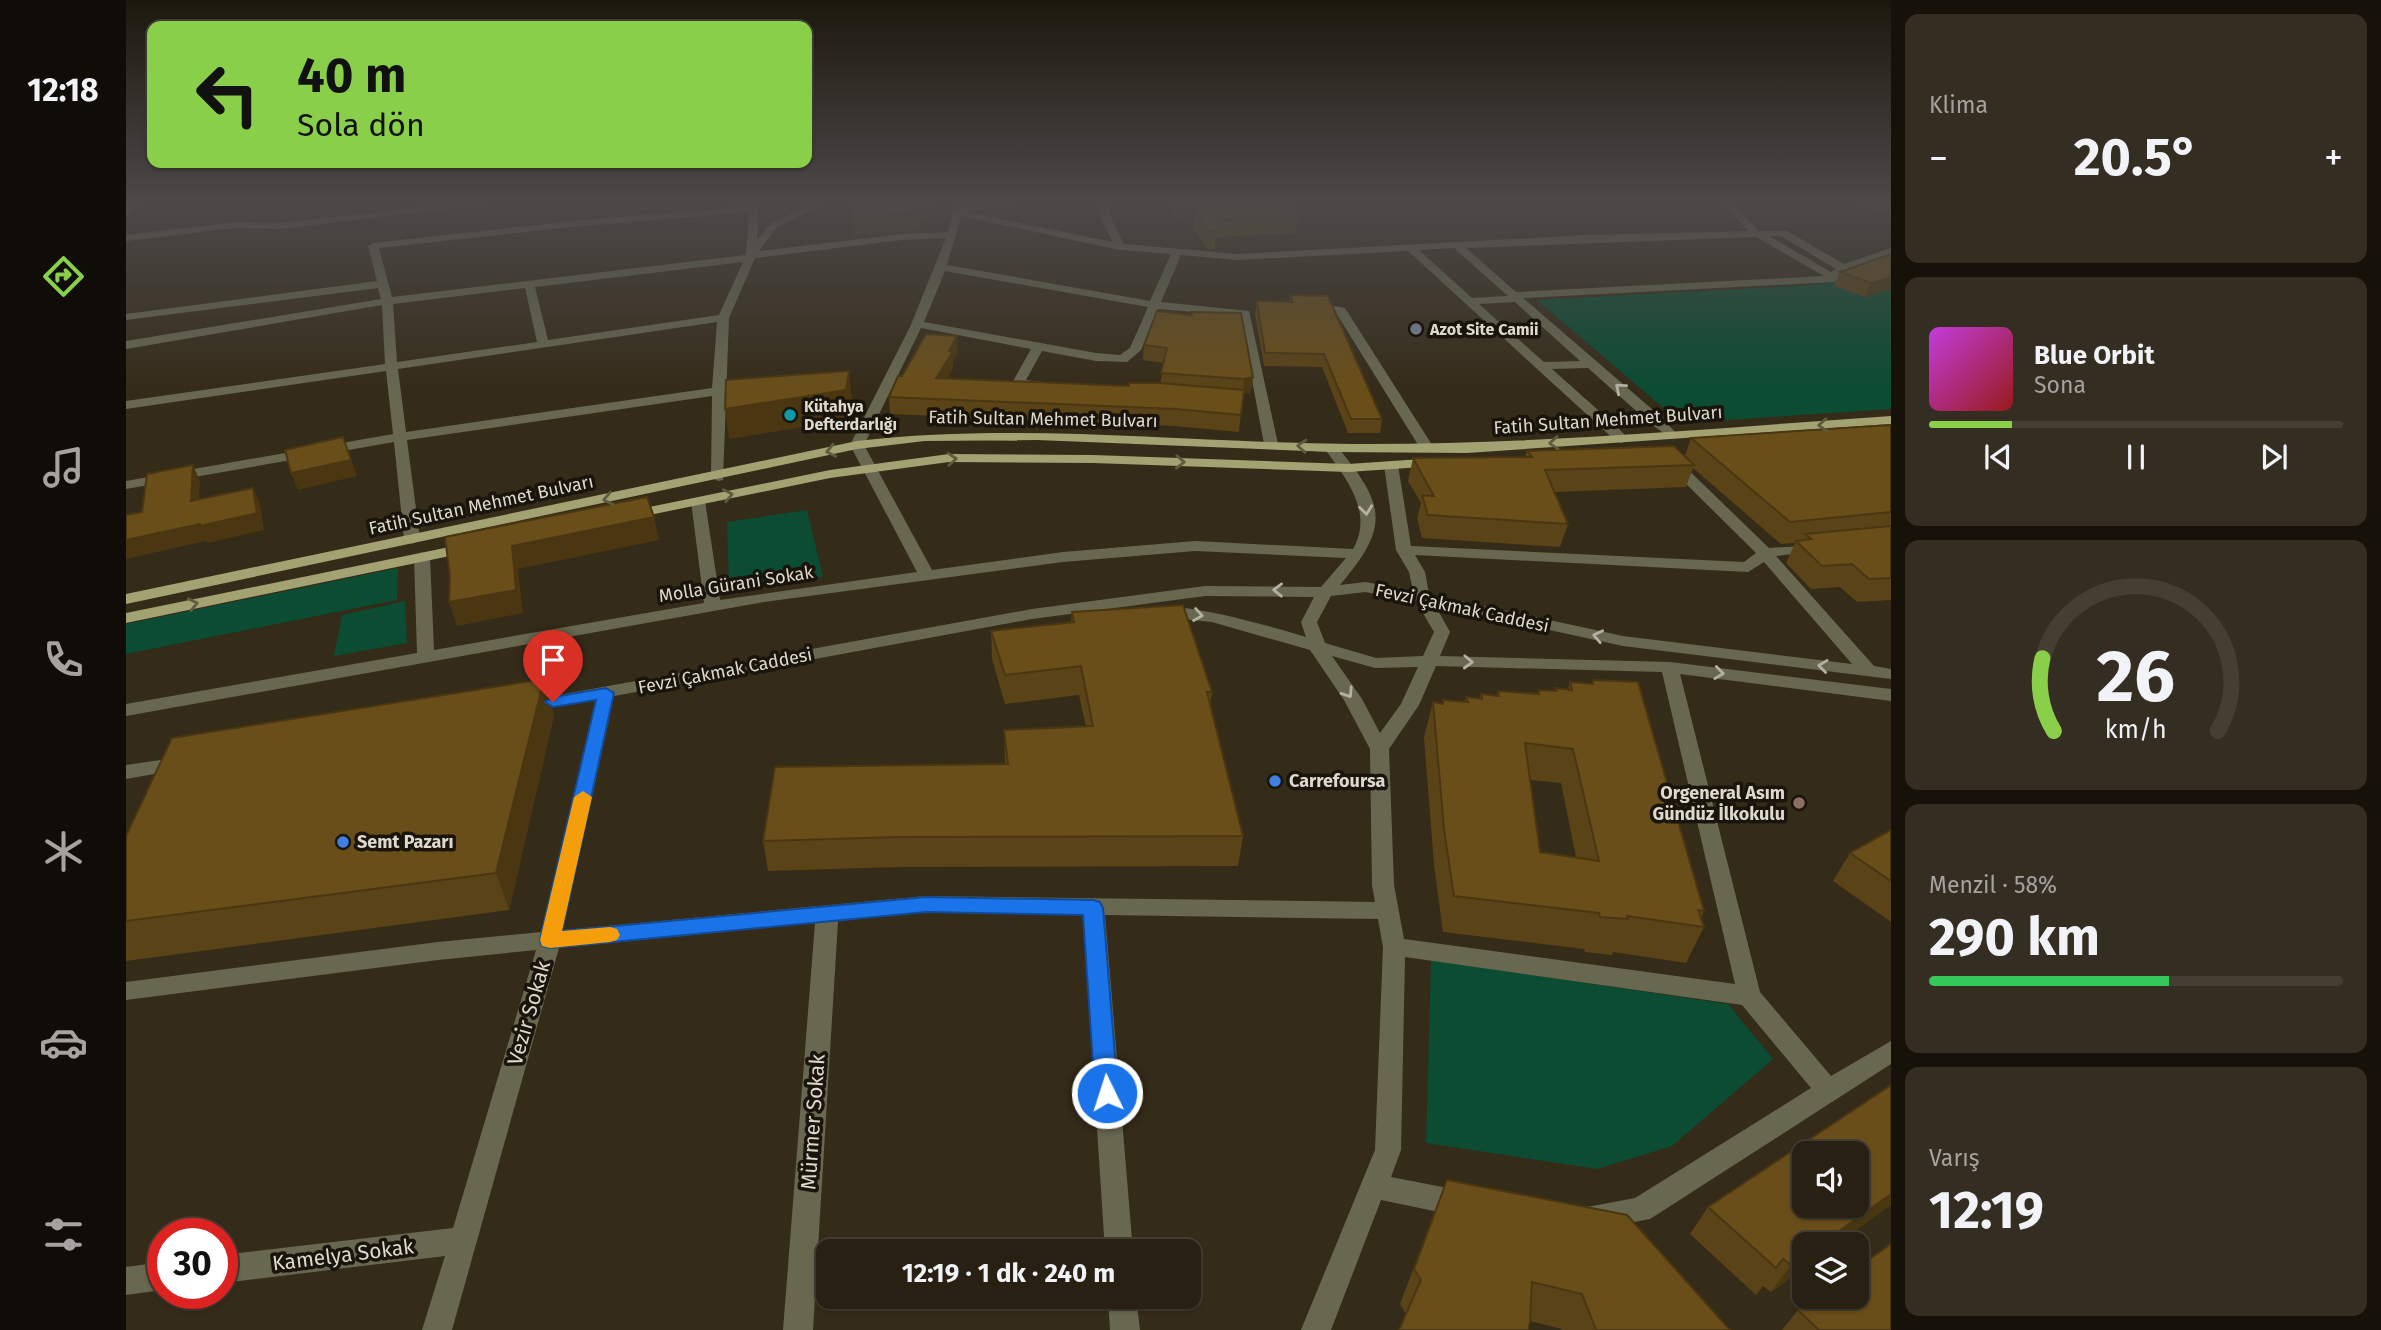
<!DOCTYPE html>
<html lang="tr">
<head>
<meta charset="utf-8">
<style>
	:root { --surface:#282013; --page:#342d21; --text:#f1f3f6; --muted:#a5a3a0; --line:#443e33; --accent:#89cf49 }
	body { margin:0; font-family:"Fira Sans",sans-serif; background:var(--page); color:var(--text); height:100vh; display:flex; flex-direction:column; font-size:26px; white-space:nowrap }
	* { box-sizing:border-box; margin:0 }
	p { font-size:23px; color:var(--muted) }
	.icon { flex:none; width:38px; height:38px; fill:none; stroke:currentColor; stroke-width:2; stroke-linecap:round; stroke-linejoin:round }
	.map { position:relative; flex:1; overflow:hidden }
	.panel { display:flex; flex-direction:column; gap:14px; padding:14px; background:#16120a; width:490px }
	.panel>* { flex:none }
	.guide { position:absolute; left:21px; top:21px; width:665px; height:147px; border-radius:14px; box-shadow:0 2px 5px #0004,0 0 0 2px var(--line); background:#89cf49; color:#111; overflow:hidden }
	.tools { position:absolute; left:1666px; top:1141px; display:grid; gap:14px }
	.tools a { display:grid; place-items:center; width:77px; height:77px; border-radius:14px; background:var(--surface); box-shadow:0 2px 5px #0004,0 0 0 2px var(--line); font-size:35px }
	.speed { position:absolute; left:21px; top:1218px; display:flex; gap:14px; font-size:35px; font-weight:700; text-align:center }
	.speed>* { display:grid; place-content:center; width:91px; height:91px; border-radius:50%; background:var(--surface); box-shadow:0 2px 5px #0004,0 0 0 2px var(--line); line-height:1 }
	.speed .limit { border:10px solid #d22; background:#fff; color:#111 }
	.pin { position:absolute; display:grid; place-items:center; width:60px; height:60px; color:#fff; margin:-72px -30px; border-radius:50% 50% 50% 0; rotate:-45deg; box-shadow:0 0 7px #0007 }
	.pin .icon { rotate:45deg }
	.me { position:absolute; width:77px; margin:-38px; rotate:356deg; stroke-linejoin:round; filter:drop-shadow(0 0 5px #0008) }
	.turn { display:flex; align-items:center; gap:24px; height:147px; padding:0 35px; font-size:32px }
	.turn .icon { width:91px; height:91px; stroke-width:2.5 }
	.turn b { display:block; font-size:49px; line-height:60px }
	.big { font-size:52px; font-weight:700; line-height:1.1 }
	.panel .card { flex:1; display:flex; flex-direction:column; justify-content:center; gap:10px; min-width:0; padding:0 24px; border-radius:14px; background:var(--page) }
	.panel .dial { align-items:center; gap:0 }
	.dial svg { height:182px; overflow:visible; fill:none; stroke:var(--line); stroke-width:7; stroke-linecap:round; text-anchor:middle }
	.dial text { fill:var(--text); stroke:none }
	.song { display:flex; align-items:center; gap:21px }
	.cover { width:84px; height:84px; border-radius:10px; background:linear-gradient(135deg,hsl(290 70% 55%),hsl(0 70% 35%)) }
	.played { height:7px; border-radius:4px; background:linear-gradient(90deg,var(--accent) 20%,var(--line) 20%) }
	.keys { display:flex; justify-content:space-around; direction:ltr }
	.heat { display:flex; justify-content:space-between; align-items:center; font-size:38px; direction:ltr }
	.charge { height:10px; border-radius:5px; background:linear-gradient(90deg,#34c759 58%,var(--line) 0) }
	.trip { position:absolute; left:690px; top:1239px; width:385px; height:70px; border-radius:14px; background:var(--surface); box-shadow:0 2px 5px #0004,0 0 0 2px var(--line); font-weight:700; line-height:70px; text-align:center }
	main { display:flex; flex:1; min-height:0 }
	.menu { display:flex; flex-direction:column; width:126px; justify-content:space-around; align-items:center; background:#100d08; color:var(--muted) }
	.menu .icon { width:49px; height:49px }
	.menu .active { color:var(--accent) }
	.menu b { font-size:32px; color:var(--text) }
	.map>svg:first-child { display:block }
	.green { fill:#0b4c32 }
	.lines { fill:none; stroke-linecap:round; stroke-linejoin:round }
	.minor { fill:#686851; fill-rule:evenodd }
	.major { fill:#a3a272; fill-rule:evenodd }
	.wall { fill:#5a4316; fill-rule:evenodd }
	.shaded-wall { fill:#4a3712 }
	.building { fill:#694e19; stroke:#4a3712; stroke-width:2; fill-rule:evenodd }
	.oneway { stroke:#b5b1a2 }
	.oneway2 { stroke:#5e5b3f }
	.route { fill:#1a73e8; stroke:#114b97; stroke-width:2 }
	.slow { fill:#f59e0b }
	.worship-dot { fill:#6b7280; stroke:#19140c; stroke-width:2.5 }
	.culture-dot { fill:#0f9aa8; stroke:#19140c; stroke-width:2.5 }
	.shop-dot { fill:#3f7fe0; stroke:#19140c; stroke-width:2.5 }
	.education-dot { fill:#8d6e63; stroke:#19140c; stroke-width:2.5 }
	.labels { text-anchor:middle; stroke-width:7; stroke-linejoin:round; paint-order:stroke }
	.far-poi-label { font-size:16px; font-weight:bold; fill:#ded8cd; stroke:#19140c; text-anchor:start }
	.street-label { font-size:18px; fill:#ded8cd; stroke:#19140c }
	.poi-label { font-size:18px; font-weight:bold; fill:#ded8cd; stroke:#19140c; text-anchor:start }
	.near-street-label { font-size:21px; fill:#ded8cd; stroke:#19140c }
</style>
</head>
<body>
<main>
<nav class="menu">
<b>12:18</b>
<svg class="icon active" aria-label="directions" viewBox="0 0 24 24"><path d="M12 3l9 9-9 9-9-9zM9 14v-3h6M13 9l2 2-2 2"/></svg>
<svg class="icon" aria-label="music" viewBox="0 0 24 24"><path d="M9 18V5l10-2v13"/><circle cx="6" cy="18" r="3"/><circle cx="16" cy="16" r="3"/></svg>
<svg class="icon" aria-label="phone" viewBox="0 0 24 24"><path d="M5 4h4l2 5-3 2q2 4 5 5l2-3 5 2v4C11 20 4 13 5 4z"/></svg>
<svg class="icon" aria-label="climate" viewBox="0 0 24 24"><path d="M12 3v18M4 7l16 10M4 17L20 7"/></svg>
<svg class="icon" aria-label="car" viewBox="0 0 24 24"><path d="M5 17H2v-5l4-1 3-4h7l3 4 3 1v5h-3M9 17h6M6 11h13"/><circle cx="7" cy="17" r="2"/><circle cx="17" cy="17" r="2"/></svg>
<svg class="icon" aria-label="filters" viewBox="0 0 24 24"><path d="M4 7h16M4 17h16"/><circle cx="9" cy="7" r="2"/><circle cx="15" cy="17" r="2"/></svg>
</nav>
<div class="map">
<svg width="1765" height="1330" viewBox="0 0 1765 1330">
	<rect width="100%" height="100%" fill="#352b19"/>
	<g class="green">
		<polygon points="1765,261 1765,409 1555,423 1411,300 1690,285 1721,279"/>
		<polygon points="681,510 697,577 603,589 601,522"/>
		<polygon points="272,568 271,600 0,654 0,624"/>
		<polygon points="279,601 281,643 208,656 216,615"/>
		<polygon points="1305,960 1602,1004 1647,1059 1546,1146 1471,1169 1300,1143"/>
	</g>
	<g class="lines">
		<g class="minor">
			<polygon points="5,203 15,203 0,215 0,207"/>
			<polygon points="335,203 370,203 153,229 109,228 0,241 0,235 109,222 153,223"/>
			<path d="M688,203H701L651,227L633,251L776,234L822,232L829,203H839L838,206L894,203L840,212L987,242L976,220L973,203H983L986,220L998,244L1111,254L1460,235L1622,231L1597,203H1607L1633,231H1661L1718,264L1765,248V254L1732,265L1712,277L1713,279L1708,282L1397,298L1534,416L1551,434L1544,438L1524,423L1489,425L1503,439L1496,443L1491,442L1282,251L1111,260L1055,255L1035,302L1123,311L1152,444L1150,447H1140L1138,444L1114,316L1032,309L1015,350L1001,362L970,361L916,351L900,380L917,382V388C909,390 892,389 886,383L905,349L795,328L738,445L806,570L937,552L1069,541L1227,549C1248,512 1220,478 1198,448L1205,444L1210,445C1259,505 1265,525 1214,585L1239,582L1287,590L1283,572L1270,550L1258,465L1265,461L1272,465L1285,546L1618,562L1630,553L1541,465V459H1551L1643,548L1693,545L1696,548L1693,551L1650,556L1748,666L1765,669V679L1497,646L1309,605L1324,632L1314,656L1544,662L1765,689V701L1554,674L1634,992L1705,1076L1765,1041V1064L1524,1219L1471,1229L1461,1225L1457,1216L1461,1207L1509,1198L1685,1088L1616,1005L1279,957L1275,1150L1265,1177L1337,1191L1347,1195L1350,1204L1347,1213L1337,1217L1255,1200L1205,1330H1175L1249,1150L1257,947L1252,919L979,915L1007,1251H979L957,915L800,912L712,921L687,1330H657L689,923L433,948L326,1330H296L319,1256L96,1283V1255L327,1228L410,950L312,960L0,1000V982L312,942L415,932L470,699L400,712L391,706L394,702L906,609L1079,586L1195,587L1220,558L1069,551L937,562L638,602L0,716V704L291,653L288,557L296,552L304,557L308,650L578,603L565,501L572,497L579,501L594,600L791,572L724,445L784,327L820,238L776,240L629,258L603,318L597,480L592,481L585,477L586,396L281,440L294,539L286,544L278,539L268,442L0,489V481L267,434L260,371L0,409V401L259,364L256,305L0,349V341L255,299L252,288L0,320V314L251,281L242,246L247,243L446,221L628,206L633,209L631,240L645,223ZM623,212L620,255L266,297L253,248L446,227ZM835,216L994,250L1045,254L1024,301L821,265ZM1643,236H1655L1710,269L1705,272ZM1630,237L1698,276L1390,292L1340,248ZM1329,248L1330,250L1382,296L1346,298L1293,250ZM617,262L593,315L422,340L409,287ZM819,271L1022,307L1004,348L994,355L970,353L798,322ZM399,288L411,342L271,362L267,304ZM1389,302L1454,361L1418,362L1353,304ZM591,322L586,388L280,432L272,369ZM1462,368L1516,416L1481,418L1426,369ZM1289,555L1622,572L1638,562L1726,664L1497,636L1303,594L1299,572ZM1239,592L1290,601L1308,632L1297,656L1250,658L1199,643L1191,622L1205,596ZM1079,596L1188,597L1175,622L1180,637C1156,630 1043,595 1028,612L1036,617L1086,622L1184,650L1218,700L1244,749L1246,885L1249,902L800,896L437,930L488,696L906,619ZM1206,656L1249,668L1292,667L1275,704L1254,733L1236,699ZM1310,666L1536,672L1609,984L1278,939L1268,885L1263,749L1293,705Z"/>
			<polygon points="1727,203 1745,203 1765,208 1765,214"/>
			<polygon points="1209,306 1219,308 1308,448 1306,451 1296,451 1294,448 1207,308"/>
			<polygon points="55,757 62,758 65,763 62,768 0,779 0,765"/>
			<polygon points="37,1262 37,1290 0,1295 0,1267"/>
			<polygon points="982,1297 1010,1297 1014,1330 984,1330"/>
		</g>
		<g class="major">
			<path d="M1765,416V424L1341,453L1205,452L911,440L799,441L731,449L0,604V594L731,441C896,422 1061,443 1227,444C1407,445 1586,428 1765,416Z"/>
			<polygon points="823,454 967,455 1222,464 1311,458 1318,462 1311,466 1222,472 967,463 823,462 704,478 504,519 497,515 504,511 704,470"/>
			<polygon points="343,543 351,548 348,551 0,623 0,613"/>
		</g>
	</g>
	<g class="wall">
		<polygon points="1041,203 1062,203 1052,221"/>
		<polygon points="1070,213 1173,216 1170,233 1090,237 1088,249 1081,249 1068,230"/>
		<polygon points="1765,254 1765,289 1739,297 1708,286 1714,272"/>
		<polygon points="1164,295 1256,419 1254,433 1222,433 1196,367 1138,366 1129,314 1131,301 1163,302"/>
		<polygon points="1031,311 1127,377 1125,392 1117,394 1113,432 1048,426 764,414 763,397 776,376 832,352 827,362 827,368 820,379 1003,386 1034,384 1038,363 1017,360 1018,345"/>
		<polygon points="1765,425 1765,600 1731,602 1714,587 1685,589 1660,563 1669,543 1655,544 1567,468 1560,487 1428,492 1442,524 1434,547 1296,538 1291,518 1295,503 1282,481 1287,458 1399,457 1401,451 1559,456 1565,438"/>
		<polygon points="946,612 1086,692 1084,706 1117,836 1112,866 775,867 642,871 637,841 879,764 878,730 960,727 953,695 879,704 866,659 865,631 945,622"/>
		<polygon points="418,679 428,715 383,910 0,961 0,836"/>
		<path d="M1467,680L1578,911L1575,918L1578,927L1560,963L1487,952L1486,955L1459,952L1458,949L1317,932L1308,865L1298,737L1307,702L1316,704L1317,700L1338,702L1340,697L1353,699L1355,694L1371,696L1372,691L1411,693L1413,690L1428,691L1429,688L1442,689L1444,682L1466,684ZM1404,780L1435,783L1450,857L1414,852Z"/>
		<polygon points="1765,830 1765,922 1707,881 1724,853"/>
		<polygon points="1321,1180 1604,1330 1436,1330 1436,1329 1404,1321 1280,1314 1274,1304"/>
		<polygon points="1582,1207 1678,1268 1645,1292 1637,1286 1630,1295 1564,1234"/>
		<polygon points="1672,1310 1765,1330 1656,1330"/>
	</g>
	<g class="shaded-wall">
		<polygon points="797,203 812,203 791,231 728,236 727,217"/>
		<polygon points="1054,203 1062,203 1052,221 1053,205"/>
		<polygon points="1765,277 1765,289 1739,297 1745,283"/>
		<polygon points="831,336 832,352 827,362 827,368 811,395 810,378"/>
		<polygon points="723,371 726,400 723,420 603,439 599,409"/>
		<polygon points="1127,377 1125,392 1117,394 1118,379"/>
		<polygon points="225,460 231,476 172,490 165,473"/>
		<polygon points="67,465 74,481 72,518 65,501"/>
		<polygon points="127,488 134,504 138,530 82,543 80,541 0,559 0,540"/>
		<polygon points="528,517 533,540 392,569 397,613 331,626 323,602 386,546"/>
		<polygon points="418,679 428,715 383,910 370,873"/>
		<polygon points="1765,1194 1765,1205 1711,1244 1695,1244"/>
		<polygon points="1678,1256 1678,1268 1645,1292 1665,1265"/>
	</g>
	<g class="building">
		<polygon points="726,203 797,203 790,212 727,217"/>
		<polygon points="1072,203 1161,203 1173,216 1091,220 1090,232 1083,231 1070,213"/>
		<polygon points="1765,254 1765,277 1745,283 1714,272"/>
		<polygon points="1164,295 1202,296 1256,419 1225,419 1198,354 1139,353 1131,301 1167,302"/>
		<polygon points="1031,311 1066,315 1065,312 1115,313 1127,377 1118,379 1035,373 1041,348 1018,345"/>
		<polygon points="800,334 831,336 823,351 827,352 810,378 1003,386 1003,383 1033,383 1118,390 1115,415 1050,409 763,397 772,376 776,376"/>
		<polygon points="723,371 720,390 599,409 600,380"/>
		<polygon points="1765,425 1765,512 1664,522 1565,438"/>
		<polygon points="217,437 225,460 165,473 159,450"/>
		<polygon points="1548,446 1568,465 1419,470 1442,524 1302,515 1296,495 1308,496 1287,458 1406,457 1401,451"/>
		<polygon points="67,465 65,501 127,488 131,513 74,526 74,524 0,540 0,515 16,512 21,474"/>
		<polygon points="521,497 528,517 386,546 390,590 323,602 324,576 319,537"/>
		<polygon points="1765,526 1765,578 1743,579 1726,564 1696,566 1670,541 1685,539 1679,534"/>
		<polygon points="1057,605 1086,692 1081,692 1117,836 773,837 637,841 649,767 882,764 878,730 967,726 955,666 879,675 865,631 948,622 946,612"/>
		<polygon points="418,679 370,873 0,921 0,836 46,738"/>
		<path d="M1467,680L1512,682L1578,911L1572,910L1578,927L1501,916L1502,919L1474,917L1473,913L1328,896L1318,829L1307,702L1317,704V700L1342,702L1340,697L1356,699L1355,694L1373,696L1372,691L1413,694V690L1430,691L1429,688L1446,690L1444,682L1467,684ZM1399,743L1447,749L1473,861L1414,852Z"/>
		<polygon points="1765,830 1765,881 1724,853"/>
		<path d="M1765,1085V1194L1695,1244H1678V1256L1665,1265L1657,1259L1650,1268L1582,1207ZM1678,1153H1731V1206H1678Z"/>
		<polygon points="1321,1180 1501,1215 1604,1330 1470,1330 1456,1294 1406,1282 1404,1322 1402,1330 1273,1330 1295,1280 1288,1269"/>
		<polygon points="1765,1244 1765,1330 1693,1330 1672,1310 1691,1297 1731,1297 1731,1268"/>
	</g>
	<defs><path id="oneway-chevron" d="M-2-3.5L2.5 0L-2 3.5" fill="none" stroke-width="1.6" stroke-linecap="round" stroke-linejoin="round" transform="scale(1.75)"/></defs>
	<g class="oneway">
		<use href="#oneway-chevron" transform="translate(1494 388) rotate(-139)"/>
		<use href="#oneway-chevron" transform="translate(1240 510) rotate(83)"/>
		<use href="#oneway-chevron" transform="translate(1152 590) rotate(-179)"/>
		<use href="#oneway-chevron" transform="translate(1072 615) rotate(9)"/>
		<use href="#oneway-chevron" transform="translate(1472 636) rotate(-168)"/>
		<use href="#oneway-chevron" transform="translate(1342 662) rotate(2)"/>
		<use href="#oneway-chevron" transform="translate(1697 666) rotate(-173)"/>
		<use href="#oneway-chevron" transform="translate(1593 673) rotate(7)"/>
		<use href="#oneway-chevron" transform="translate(1222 693) rotate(57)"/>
	</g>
	<g class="oneway2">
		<use href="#oneway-chevron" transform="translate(1697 425) rotate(176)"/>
		<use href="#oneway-chevron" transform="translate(1428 443) rotate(176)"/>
		<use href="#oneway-chevron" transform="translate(1176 446) rotate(-176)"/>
		<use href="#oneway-chevron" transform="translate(705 451) rotate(167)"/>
		<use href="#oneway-chevron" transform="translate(826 459) rotate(-3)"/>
		<use href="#oneway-chevron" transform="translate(1054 462) rotate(2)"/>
		<use href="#oneway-chevron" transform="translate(602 495) rotate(-12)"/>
		<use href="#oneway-chevron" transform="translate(482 499) rotate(168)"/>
		<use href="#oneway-chevron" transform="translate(67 604) rotate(-12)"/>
	</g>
	<linearGradient id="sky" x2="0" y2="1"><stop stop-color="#1d180e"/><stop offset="0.52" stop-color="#4b4a49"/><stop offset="1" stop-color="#4b4a49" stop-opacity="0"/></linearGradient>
	<rect width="1765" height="390" fill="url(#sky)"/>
	<polygon class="route" points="480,688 488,693 436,931 800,897 967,900 974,902 977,908 992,1093 989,1100 981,1103 973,1100 969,1093 957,915 800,912 424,948 416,946 414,940 470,700 427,707 419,702 427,697"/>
	<polygon class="slow" points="457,791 466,797 436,931 484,927 491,929 494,935 491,940 484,942 424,948 416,946 414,940 448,797"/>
	<circle class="worship-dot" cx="1290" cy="329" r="7"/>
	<circle class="culture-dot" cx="664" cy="415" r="7"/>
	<g class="shop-dot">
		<circle cx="1149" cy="781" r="7"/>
		<circle cx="217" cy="842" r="7"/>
	</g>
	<circle class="education-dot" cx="1673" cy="803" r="7"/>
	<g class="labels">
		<g class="far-poi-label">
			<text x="1304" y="335">Azot Site Camii</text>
			<text x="678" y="412">Kütahya<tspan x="678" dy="18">Defterdarlığı</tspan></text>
		</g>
		<g class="street-label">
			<text transform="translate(917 419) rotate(1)" y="6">Fatih Sultan Mehmet Bulvarı</text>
			<text transform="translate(1482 420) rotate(-4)" y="6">Fatih Sultan Mehmet Bulvarı</text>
			<text transform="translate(355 505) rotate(-12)" y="6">Fatih Sultan Mehmet Bulvarı</text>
			<text transform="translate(610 584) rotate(-9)" y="6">Molla Gürani Sokak</text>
			<text transform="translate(1336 608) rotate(12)" y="6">Fevzi Çakmak Caddesi</text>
			<text transform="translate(599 671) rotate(-11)" y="6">Fevzi Çakmak Caddesi</text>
		</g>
		<g class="poi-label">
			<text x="1163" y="787">Carrefoursa</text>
			<text x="1659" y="799" text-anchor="end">Orgeneral Asım<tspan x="1659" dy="21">Gündüz İlkokulu</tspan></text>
			<text x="231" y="848">Semt Pazarı</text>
		</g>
		<g class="near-street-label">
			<text transform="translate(403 1013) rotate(-74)" y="7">Vezir Sokak</text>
			<text transform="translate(687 1122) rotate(-86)" y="7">Mürmer Sokak</text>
			<text transform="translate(217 1255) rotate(-7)" y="7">Kamelya Sokak</text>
		</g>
	</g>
</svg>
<div class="tools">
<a><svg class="icon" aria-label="sound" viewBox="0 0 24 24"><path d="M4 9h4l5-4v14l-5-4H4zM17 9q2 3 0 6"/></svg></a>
<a><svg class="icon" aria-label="layers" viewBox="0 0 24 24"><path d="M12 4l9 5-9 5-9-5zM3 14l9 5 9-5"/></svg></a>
</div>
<div class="speed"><div class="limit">30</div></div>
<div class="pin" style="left:427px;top:702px;background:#d93025"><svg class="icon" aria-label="arrive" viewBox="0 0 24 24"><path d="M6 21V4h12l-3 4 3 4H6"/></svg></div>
<svg class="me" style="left:981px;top:1093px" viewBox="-20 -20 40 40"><circle r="17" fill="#1a73e8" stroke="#fff" stroke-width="3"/><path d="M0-11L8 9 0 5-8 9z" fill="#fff"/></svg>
<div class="trip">12:19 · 1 dk · 240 m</div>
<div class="guide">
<div class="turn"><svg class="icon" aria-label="left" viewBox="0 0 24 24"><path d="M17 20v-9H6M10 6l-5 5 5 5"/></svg><div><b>40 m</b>Sola dön</div></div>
</div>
</div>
<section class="panel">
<div class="card"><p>Klima</p>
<div class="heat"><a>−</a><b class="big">20.5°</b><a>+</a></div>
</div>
<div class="card">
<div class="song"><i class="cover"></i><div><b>Blue Orbit</b><p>Sona</p></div></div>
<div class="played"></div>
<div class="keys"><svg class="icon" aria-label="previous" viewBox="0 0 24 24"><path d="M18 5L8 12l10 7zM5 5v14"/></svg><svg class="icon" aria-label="pause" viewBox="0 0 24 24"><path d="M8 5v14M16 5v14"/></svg><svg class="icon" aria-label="next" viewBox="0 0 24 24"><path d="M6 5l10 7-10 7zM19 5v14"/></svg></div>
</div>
<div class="card dial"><svg viewBox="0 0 100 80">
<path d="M14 69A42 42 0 1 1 86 69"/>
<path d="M14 69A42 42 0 0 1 9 37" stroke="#89cf49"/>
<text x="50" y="56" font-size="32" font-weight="700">26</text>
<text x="50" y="72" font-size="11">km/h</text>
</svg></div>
<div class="card"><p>Menzil · 58%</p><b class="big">290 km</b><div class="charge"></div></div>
<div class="card"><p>Varış</p><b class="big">12:19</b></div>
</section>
</main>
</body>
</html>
